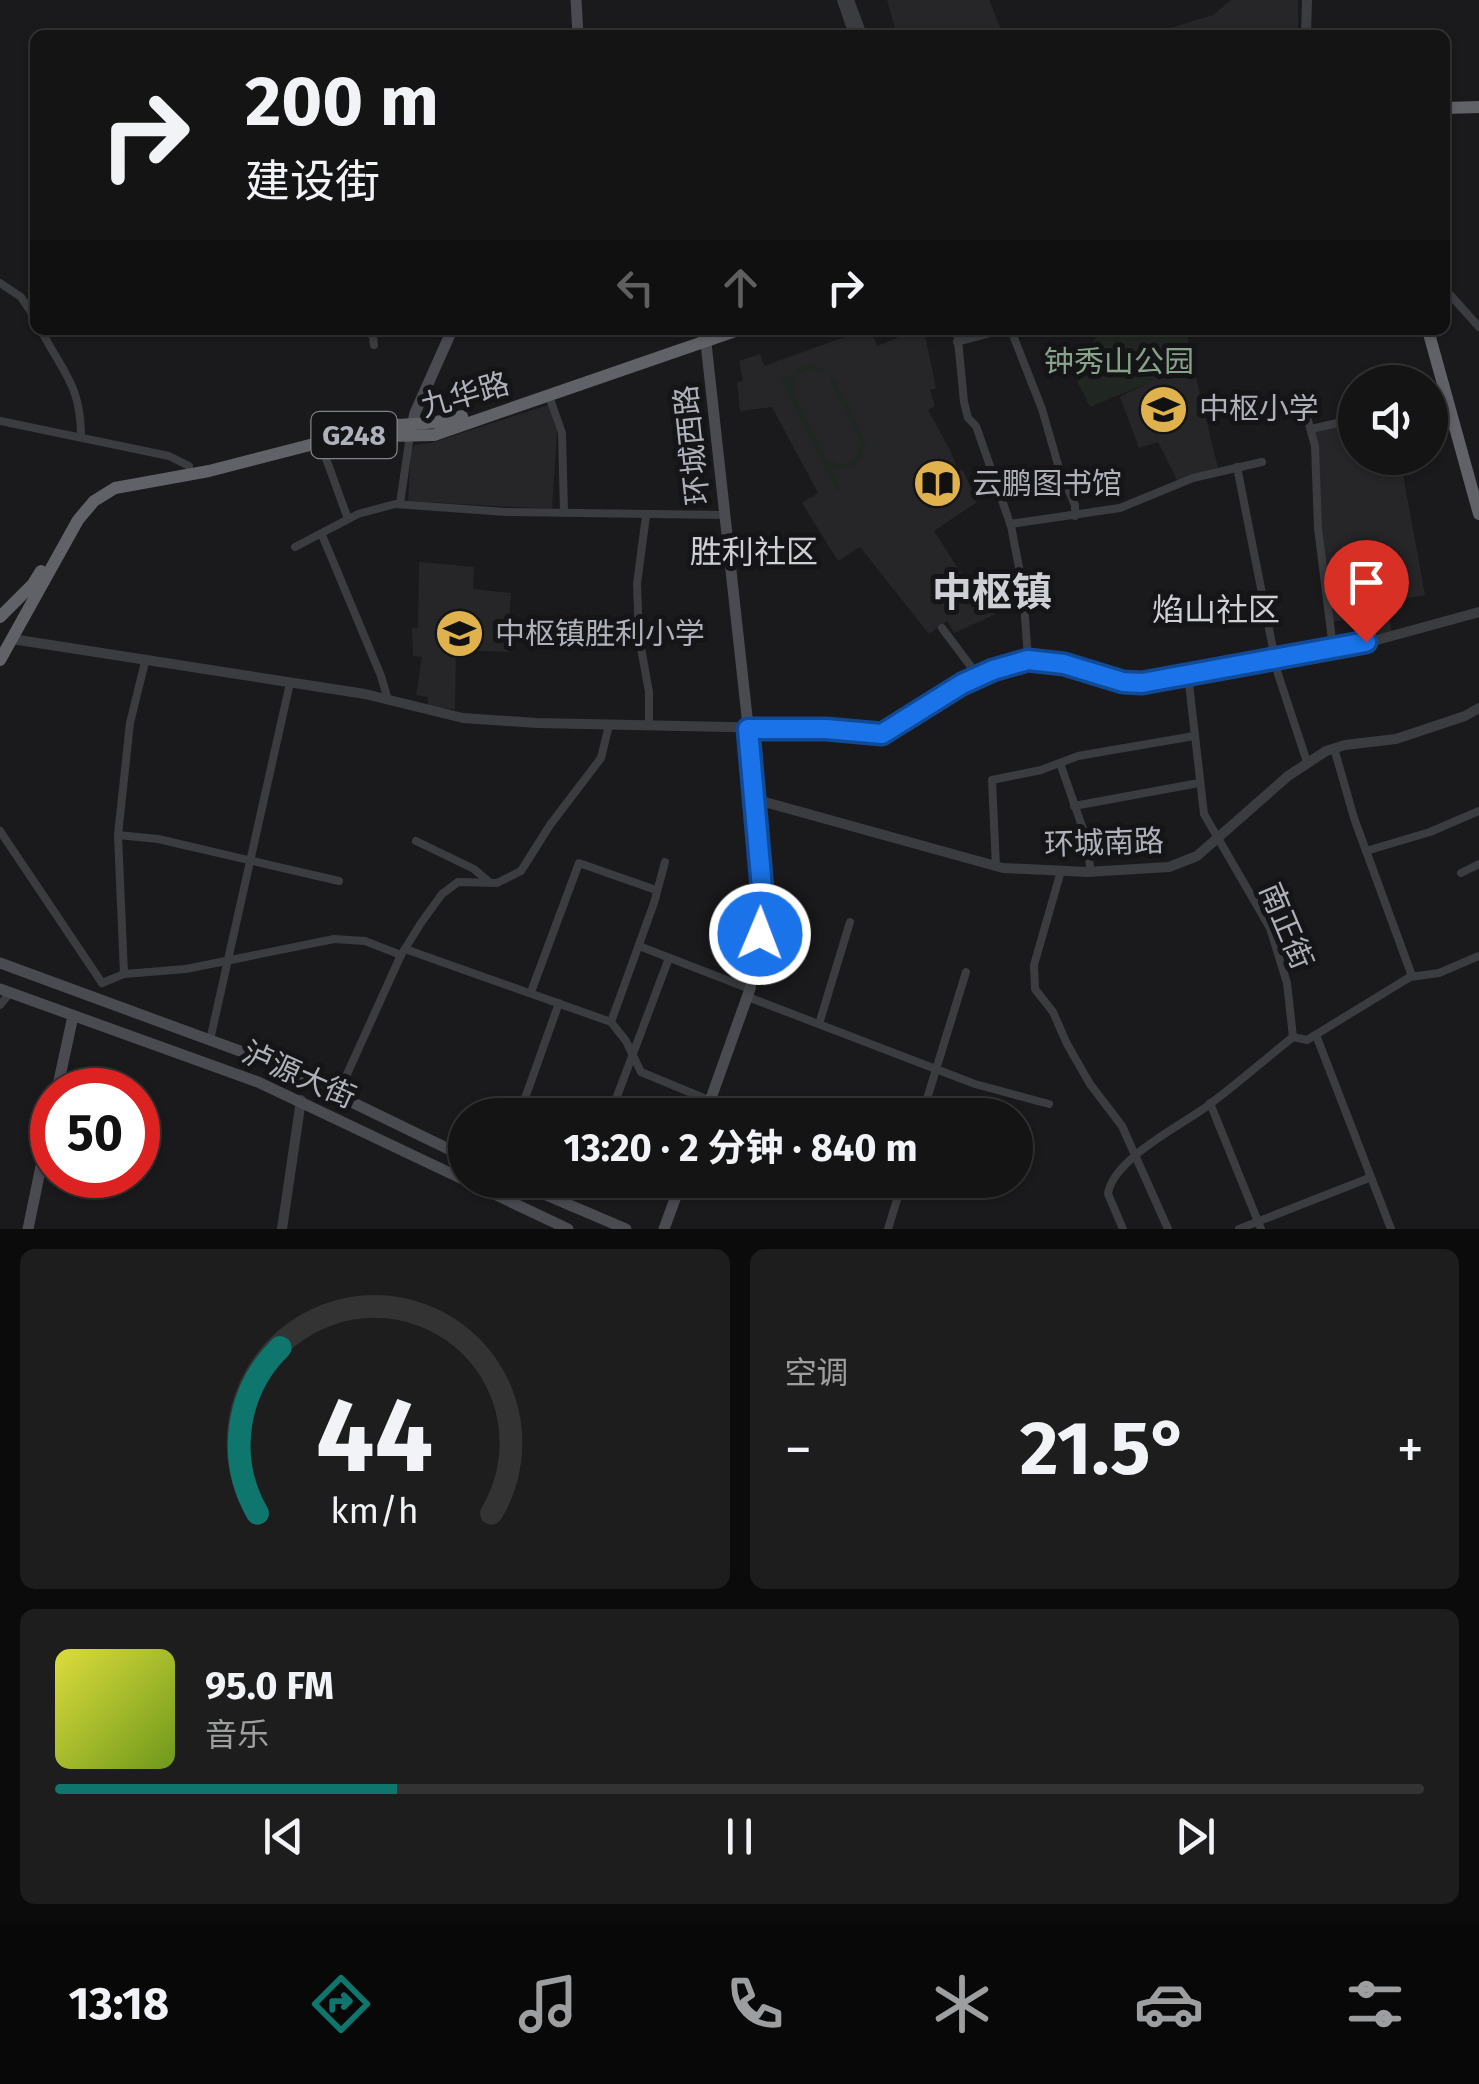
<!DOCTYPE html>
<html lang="zh">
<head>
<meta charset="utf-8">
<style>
	:root { --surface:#141415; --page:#1d1d1e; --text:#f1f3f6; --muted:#9d9ea0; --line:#333334; --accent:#0f766e }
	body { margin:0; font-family:"Fira Sans","Noto Sans SC",sans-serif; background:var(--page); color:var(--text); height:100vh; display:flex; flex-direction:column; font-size:38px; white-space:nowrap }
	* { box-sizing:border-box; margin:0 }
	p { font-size:32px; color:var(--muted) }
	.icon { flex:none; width:55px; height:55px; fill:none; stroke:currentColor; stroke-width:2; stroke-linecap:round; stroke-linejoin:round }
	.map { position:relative; height:1229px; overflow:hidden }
	.drawer { display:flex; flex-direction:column; gap:20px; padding:20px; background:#0b0b0c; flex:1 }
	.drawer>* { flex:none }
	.banner { position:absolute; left:30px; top:30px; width:1420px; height:305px; border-radius:15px; box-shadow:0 2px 8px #0004,0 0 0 2px var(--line); background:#141415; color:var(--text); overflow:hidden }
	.fabs { position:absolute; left:1338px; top:365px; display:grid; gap:20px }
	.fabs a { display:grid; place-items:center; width:110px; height:110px; border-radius:50%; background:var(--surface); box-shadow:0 2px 8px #0004,0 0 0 2px var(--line); font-size:50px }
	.speed { position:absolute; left:30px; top:1068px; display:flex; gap:20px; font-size:50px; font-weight:700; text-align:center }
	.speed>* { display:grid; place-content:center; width:130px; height:130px; border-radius:50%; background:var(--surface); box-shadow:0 2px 8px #0004,0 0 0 2px var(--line); line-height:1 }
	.speed .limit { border:15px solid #d22; background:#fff; color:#111 }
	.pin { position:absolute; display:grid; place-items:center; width:85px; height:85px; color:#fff; margin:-102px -42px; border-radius:50% 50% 50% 0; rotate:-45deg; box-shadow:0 0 10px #0007 }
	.pin .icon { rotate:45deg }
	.me { position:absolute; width:110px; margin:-55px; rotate:1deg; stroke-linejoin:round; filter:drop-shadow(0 0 8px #0008) }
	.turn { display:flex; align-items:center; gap:35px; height:210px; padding:0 50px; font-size:45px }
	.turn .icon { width:130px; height:130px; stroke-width:2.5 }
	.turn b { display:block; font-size:70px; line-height:85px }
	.lanes { display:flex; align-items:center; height:95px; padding:0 50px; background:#0003; justify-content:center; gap:50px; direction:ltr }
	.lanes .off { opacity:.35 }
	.big { font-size:75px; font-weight:700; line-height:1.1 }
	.drawer .widget { flex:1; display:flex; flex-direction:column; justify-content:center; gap:15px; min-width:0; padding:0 35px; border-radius:15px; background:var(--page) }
	.drawer .dial { align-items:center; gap:0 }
	.dial svg { height:260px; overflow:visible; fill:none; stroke:var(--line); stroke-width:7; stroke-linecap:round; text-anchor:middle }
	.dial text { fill:var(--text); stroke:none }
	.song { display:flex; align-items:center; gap:30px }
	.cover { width:120px; height:120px; border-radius:15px; background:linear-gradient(135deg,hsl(60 70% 55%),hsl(80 70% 35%)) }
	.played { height:10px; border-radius:5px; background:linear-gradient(90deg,var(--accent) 25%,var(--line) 25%) }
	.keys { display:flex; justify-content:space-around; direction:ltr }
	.heat { display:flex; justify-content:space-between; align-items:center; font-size:55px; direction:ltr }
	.drawer .tiles { flex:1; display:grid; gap:20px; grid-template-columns:1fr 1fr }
	.widget:last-child { grid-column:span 2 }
	.trip { position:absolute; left:448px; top:1098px; width:585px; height:100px; border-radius:50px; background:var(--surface); box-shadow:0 2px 8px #0004,0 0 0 2px var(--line); font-weight:700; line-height:100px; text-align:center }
	.tabs { display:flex; height:160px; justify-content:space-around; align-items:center; background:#080808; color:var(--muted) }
	.tabs .icon { width:70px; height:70px }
	.tabs .active { color:var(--accent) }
	.tabs b { font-size:45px; color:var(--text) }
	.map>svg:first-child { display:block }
	.built { fill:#262629 }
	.green { fill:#202621; fill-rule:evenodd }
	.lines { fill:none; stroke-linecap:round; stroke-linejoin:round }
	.minor { stroke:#3b3c40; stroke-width:8 }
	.tertiary { stroke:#3b3c40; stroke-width:10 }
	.secondary { stroke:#494b50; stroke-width:11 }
	.trunk { stroke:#606268; stroke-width:12 }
	.route-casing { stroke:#114b97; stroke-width:25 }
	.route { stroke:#1a73e8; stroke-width:18 }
	.labels { text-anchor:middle; stroke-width:10; stroke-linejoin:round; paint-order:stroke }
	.shield { fill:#151517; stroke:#808289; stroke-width:2.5 }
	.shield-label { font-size:28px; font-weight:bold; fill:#aeb1ba }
	.park-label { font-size:30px; fill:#87a389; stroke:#151517 }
	.street-label { font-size:30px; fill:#aeb1ba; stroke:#151517 }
	.poi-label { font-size:30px; fill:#aeb1ba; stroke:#151517; text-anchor:start }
	.neighbourhood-label { font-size:32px; fill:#ced0d6; stroke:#151517 }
	.district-label { font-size:40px; font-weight:bold; fill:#ced0d6; stroke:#151517 }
</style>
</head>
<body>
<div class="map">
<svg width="1479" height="1229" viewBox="0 0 1479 1229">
	<rect width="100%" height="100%" fill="#1a1a1c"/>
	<g class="built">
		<polygon points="887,0 989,0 1003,35 897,35"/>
		<polygon points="1231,0 1298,0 1298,35 1147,35 1213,15"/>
		<polygon points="864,330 871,330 877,346 916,330 924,330 936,388 930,390 935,406 928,410 951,452 958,471 963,470 977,502 934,531 970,587 980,583 996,614 954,633 947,621 929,634 860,547 838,561 802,503 818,493 772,407 740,411 737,382 743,381 739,361 760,354 764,366"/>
		<polygon points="1192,361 1218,468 1177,480 1158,442 1139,448 1120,397 1152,381 1161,368"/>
		<polygon points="548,405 557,432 552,509 408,501 411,450 415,445 431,443"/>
		<polygon points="1355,421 1355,458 1400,458 1425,595 1387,602 1392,634 1372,638 1368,616 1331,622 1319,512 1313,430"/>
		<polygon points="419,562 474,567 473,589 511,593 508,639 510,640 510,652 456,650 455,709 428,707 428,697 416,695 422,657 413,656 412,628 418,628"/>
	</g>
	<g class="green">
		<polygon points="1101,330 1186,330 1192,361 1161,368 1153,381 1090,407 1077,381 1080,380 1078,357 1091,345"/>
		<path d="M810,364C837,367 856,418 865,442C864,462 852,471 833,469L842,489L837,492L780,377L786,374L789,379L797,369ZM808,369L820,370L827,374L860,441L857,456C848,466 837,467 827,458L794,391L798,375Z"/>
	</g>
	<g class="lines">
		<g class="minor">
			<polyline points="0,283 21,297 35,318"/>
			<polyline points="1445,289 1479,327"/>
			<path d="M41,330C63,373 81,385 81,437"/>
			<polyline points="372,330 374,345"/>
			<polyline points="957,330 964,402 968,418 976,426 1011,526 1023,588 1028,660"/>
			<polyline points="1011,330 1042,409 1059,468 1075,505 1075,516"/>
			<polyline points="957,342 1002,330"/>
			<polyline points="1301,395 1315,446 1318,528 1333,648"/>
			<polyline points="549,396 562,433 564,512"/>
			<polyline points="0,421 169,456 189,466"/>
			<polyline points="1311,429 1355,419"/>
			<polyline points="320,442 348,519"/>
			<polyline points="1237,467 1278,674 1307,762"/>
			<polyline points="400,504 410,435"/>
			<polyline points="646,516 637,584 639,637 649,692 649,726"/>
			<polyline points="1010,524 1120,508 1193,478 1262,462"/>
			<polyline points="322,535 381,676 388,700"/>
			<polyline points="295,547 358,514 395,504 506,512 725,515"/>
			<polyline points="942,628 978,676"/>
			<polyline points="1188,675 1204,814 1270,928 1287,983 1293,1037"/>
			<polyline points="1334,748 1354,818 1412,976"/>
			<polyline points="1060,763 1085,835 1091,872"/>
			<polyline points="1074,806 1199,783"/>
			<polyline points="0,831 102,983"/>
			<polyline points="118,835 158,839 339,881"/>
			<polyline points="416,841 474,869 489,882"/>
			<polyline points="1366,851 1430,832 1479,811"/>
			<polyline points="996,867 992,780 1041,770 1078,756 1194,736"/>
			<polyline points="1061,871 1034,965 1035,989 1053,1012 1067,1044 1090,1084 1122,1126 1168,1229"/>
			<polyline points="1461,873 1479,864"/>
			<polyline points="639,946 750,989"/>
			<polyline points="405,949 611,1022 626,1041 641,1072 711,1101"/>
			<polyline points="124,974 118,835 130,723 145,662"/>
			<polyline points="102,983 124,974 186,969 334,939 365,941 401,955"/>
			<polyline points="531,992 579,863 656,890"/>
			<polyline points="748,997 975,1084 1049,1104"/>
			<polyline points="0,1005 10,993"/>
			<polyline points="611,1022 654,903 665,862"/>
			<polyline points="819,1024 850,922"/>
			<polyline points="1316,1035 1391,1229"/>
			<polyline points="1293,1037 1307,1040 1410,977 1439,973 1479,956"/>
			<polyline points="210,1040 290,683"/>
			<polyline points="338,1094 401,955 421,923 442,894 458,882 497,883 521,871 550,825 601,758 609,725"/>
			<polyline points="1210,1103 1261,1229"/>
			<polyline points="519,1115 559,1003"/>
			<polyline points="610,1115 669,958"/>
			<polyline points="922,1115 966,972"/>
			<polyline points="888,1229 903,1180"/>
			<path d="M1123,1229L1108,1194C1112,1160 1180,1126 1206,1107C1236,1085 1264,1060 1293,1037"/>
			<polyline points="1239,1229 1369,1178"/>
		</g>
		<g class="tertiary">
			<polyline points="842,0 854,35"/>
			<polyline points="849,0 862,35"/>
			<polyline points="1306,35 1307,0"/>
			<path d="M12,639L365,694L463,718L537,723L826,729L875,734L889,731C941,694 1000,649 1067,665C1096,672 1121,685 1151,682L1366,643L1479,612"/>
			<polyline points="754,799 1003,868 1087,872 1169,867 1197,856 1288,776 1326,751 1345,745 1396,739 1465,716 1479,708"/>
			<polyline points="282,1229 301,1100"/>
		</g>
		<g class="secondary">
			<polyline points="576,0 578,35"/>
			<polyline points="705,334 752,762 762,910 750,989 705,1115"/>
			<polyline points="411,431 415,413 452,330"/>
			<polyline points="0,963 267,1061 465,1157"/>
			<polyline points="0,989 258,1082 568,1229"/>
			<polyline points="57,1090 73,1016"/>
			<polyline points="511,1180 626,1229"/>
			<polyline points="28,1229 52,1113"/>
			<polyline points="664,1229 682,1180"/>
		</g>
		<g class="trunk">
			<polyline points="1445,108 1479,107"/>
			<polyline points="1428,330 1479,514"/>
			<path d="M339,429C380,422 422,429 462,416"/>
			<polyline points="0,617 33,584 41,571"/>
			<polyline points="0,660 78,520 94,501 115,488 209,471 341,437 434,435 738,330"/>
		</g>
	</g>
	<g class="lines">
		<defs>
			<polyline id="route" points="760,934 762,888 748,729 826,729 882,734 962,684 993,670 1028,660 1064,664 1123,682 1142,683 1366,642"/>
		</defs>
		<use href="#route" class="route-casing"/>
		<use href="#route" class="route"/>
	</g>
	<defs>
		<symbol id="school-disc" viewBox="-11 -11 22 22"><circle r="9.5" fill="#dfb24e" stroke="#151517"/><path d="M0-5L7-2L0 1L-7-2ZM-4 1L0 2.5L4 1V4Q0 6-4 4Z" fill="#111"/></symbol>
		<symbol id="library-disc" viewBox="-11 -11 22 22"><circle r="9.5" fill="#dfb24e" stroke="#151517"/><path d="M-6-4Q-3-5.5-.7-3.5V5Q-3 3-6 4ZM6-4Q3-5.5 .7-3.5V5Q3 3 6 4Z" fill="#111"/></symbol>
	</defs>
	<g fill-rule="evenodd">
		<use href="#school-disc" x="1136" y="382" width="55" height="55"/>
		<use href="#library-disc" x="910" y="456" width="55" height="55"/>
		<use href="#school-disc" x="432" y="606" width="55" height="55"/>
	</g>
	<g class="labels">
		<rect class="shield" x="311.5" y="412" width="85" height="46" rx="8"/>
		<g class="shield-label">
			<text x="354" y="445">G248</text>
		</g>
		<g class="park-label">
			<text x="1119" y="372">钟秀山公园</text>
		</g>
		<g class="street-label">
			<text transform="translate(465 395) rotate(-16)" y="10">九华路</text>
			<text transform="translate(692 445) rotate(-96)" y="10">环城西路</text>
			<text transform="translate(1104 843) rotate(-2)" y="10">环城南路</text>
			<text transform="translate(1286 926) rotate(67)" y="10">南正街</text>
			<text transform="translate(299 1075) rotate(24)" y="10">泸源大街</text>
		</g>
		<g class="poi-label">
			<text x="1199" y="419">中枢小学</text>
			<text x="972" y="494">云鹏图书馆</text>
			<text x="495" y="644">中枢镇胜利小学</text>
		</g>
		<g class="neighbourhood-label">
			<text x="754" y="563">胜利社区</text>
			<text x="1216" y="621">焰山社区</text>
		</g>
		<g class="district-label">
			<text x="992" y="606">中枢镇</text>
		</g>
	</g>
</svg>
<div class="fabs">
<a><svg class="icon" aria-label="sound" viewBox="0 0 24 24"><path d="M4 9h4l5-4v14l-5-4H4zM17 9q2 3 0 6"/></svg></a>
</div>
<div class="speed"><div class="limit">50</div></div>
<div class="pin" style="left:1366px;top:642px;background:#d93025"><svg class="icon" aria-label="arrive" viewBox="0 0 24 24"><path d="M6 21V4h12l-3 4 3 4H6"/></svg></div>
<svg class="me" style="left:760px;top:934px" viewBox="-20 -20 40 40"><circle r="17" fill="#1a73e8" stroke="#fff" stroke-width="3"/><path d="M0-11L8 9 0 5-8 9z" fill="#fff"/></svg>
<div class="trip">13:20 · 2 分钟 · 840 m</div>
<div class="banner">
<div class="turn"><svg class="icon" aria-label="right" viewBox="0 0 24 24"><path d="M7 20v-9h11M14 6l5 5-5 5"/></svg><div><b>200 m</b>建设街</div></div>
<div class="lanes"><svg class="icon off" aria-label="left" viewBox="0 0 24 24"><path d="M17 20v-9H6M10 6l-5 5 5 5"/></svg><svg class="icon off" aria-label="ahead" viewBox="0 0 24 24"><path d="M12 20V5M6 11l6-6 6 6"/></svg><svg class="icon" aria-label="right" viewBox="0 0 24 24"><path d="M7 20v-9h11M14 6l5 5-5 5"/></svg></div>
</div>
</div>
<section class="drawer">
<div class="tiles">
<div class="widget dial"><svg viewBox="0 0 100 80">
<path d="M14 69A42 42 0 1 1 86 69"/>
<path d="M14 69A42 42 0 0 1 21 18" stroke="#0f766e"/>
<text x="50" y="56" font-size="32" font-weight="700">44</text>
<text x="50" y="72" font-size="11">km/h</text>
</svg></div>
<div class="widget"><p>空调</p>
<div class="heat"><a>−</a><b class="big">21.5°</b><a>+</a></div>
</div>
<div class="widget">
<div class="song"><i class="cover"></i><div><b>95.0 FM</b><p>音乐</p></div></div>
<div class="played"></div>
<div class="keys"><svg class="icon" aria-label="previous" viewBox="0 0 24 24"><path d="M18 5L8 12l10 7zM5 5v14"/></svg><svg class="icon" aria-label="pause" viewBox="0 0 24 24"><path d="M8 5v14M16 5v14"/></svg><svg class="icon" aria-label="next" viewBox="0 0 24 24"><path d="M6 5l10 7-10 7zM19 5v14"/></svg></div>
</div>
</div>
</section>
<nav class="tabs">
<b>13:18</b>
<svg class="icon active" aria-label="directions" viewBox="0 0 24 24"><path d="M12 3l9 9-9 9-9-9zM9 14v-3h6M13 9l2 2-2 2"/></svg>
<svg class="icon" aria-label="music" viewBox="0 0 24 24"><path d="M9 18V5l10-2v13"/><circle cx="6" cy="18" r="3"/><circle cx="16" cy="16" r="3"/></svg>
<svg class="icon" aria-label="phone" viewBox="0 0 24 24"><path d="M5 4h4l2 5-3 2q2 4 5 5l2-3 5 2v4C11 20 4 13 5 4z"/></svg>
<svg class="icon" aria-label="climate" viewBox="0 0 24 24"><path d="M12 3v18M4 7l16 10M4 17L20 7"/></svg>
<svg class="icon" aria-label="car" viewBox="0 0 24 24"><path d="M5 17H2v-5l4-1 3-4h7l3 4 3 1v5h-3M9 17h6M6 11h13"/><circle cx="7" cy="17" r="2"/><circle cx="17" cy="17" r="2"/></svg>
<svg class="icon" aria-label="filters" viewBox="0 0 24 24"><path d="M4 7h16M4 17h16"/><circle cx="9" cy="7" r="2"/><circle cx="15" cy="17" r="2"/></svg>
</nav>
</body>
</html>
